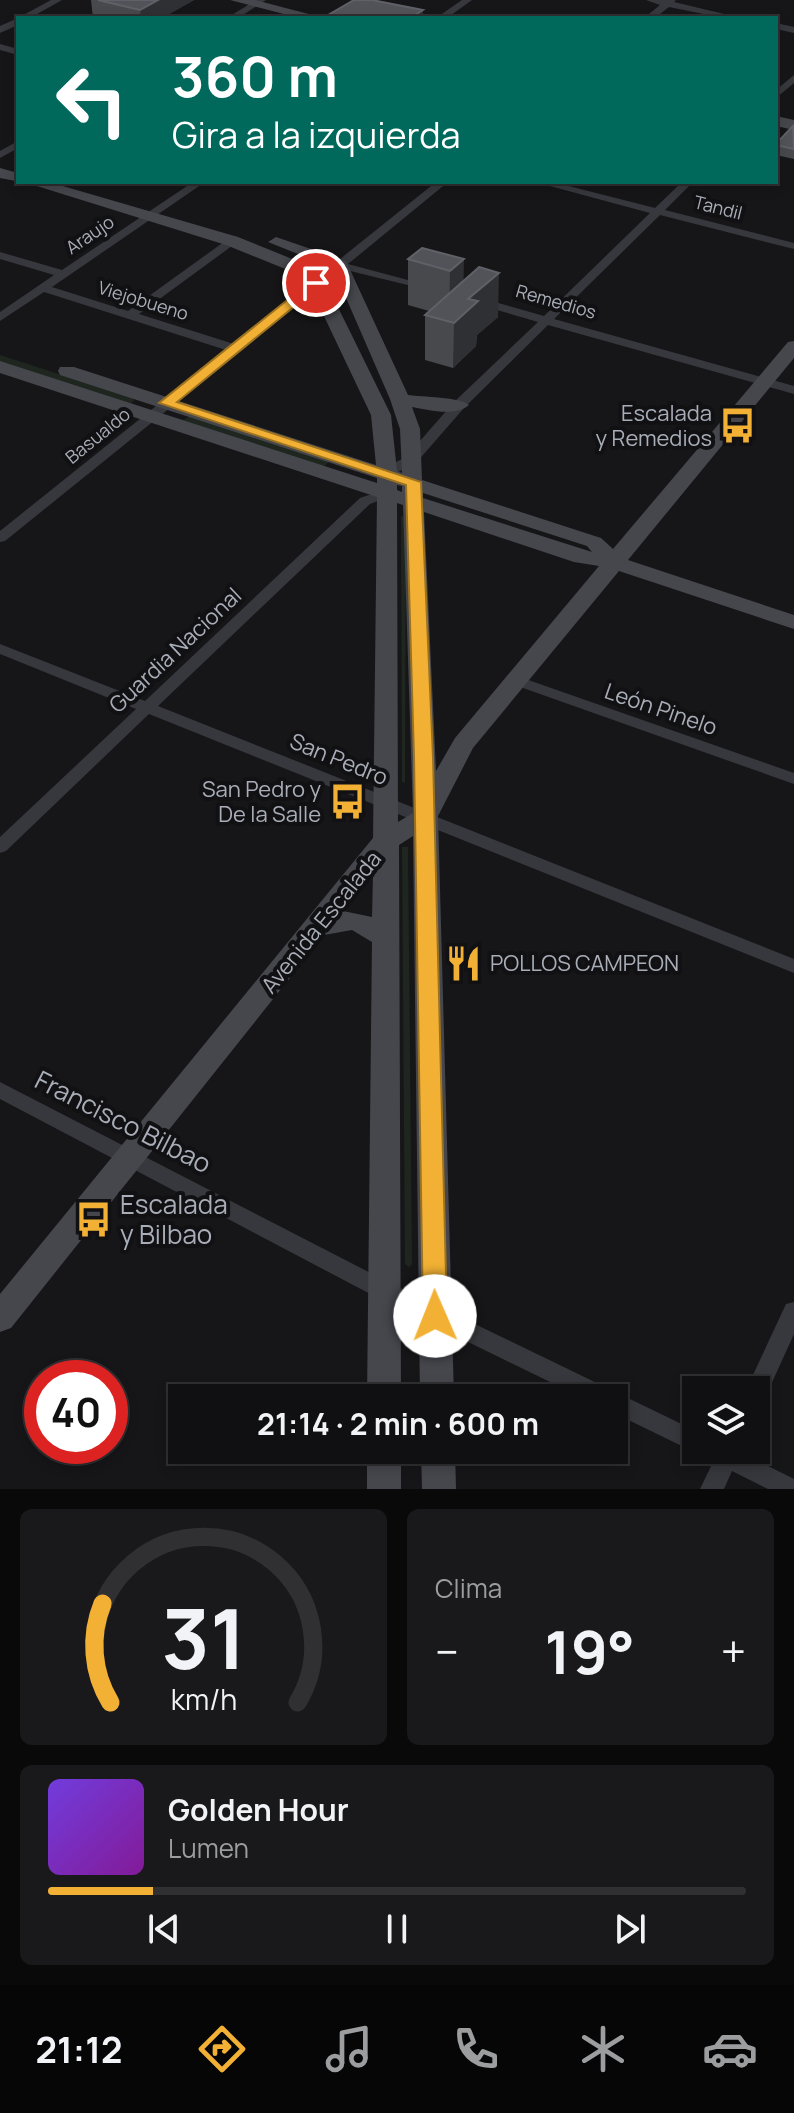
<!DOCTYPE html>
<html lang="es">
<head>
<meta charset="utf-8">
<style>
	:root { --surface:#101012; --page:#19191b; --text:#f1f3f6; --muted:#9c9d9f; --line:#303032; --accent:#f2b134 }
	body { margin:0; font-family:Manrope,sans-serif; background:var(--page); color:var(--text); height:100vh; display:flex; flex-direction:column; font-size:30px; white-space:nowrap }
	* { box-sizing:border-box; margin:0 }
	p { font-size:26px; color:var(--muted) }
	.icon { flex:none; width:44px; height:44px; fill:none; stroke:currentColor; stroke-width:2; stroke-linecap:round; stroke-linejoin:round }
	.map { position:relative; height:1489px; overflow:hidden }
	.panel { display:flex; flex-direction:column; gap:20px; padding:20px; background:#09090a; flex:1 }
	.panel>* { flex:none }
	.guide { position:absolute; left:16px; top:16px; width:762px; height:168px; border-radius:0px; box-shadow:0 4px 12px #0003,0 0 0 2px var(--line); background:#00695c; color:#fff; overflow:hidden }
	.tools { position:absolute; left:682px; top:1376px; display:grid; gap:16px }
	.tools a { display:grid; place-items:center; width:88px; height:88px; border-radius:0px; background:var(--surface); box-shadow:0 4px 12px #0003,0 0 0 2px var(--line); font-size:40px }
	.speed { position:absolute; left:24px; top:1360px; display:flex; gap:16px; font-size:40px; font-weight:700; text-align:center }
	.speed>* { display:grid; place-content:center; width:104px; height:104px; border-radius:50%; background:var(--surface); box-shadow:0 4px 12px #0003,0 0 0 2px var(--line); line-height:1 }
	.speed .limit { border:12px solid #d22; background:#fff; color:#111 }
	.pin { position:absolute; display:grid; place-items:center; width:68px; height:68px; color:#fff; margin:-34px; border:4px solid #fff; border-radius:50%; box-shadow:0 2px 8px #0007 }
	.me { position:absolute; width:88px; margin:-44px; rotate:359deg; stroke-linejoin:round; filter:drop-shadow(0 0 6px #0008) }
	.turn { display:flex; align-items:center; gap:28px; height:168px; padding:0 24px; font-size:36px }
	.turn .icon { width:104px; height:104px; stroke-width:2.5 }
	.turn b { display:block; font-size:56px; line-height:68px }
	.big { font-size:60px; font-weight:700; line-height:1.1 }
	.panel .card { flex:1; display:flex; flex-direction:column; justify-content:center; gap:12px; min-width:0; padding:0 28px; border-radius:12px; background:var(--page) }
	.panel .dial { align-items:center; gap:0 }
	.dial svg { height:208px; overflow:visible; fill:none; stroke:var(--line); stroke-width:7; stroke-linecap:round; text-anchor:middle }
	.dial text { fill:var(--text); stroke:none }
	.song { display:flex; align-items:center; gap:24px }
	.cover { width:96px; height:96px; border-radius:12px; background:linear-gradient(135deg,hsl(260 70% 55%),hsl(290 70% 35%)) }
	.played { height:8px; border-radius:4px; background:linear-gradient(90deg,var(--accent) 15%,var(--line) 15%) }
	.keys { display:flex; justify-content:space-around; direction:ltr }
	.heat { display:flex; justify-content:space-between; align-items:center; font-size:44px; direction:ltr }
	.panel .tiles { flex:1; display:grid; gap:20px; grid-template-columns:1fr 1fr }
	.card:last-child { grid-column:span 2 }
	.trip { position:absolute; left:168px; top:1384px; width:460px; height:80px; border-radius:0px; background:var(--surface); box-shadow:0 4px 12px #0003,0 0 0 2px var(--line); font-weight:700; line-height:80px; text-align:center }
	.tab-bar { display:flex; height:128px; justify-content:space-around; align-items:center; background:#060607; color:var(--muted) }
	.tab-bar .icon { width:56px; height:56px }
	.tab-bar .active { color:var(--accent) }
	.tab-bar b { font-size:36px; color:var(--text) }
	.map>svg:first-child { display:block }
	.green { fill:#1e261f }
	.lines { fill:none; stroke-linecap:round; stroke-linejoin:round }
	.street { fill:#37383d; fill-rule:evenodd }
	.secondary { fill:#45474d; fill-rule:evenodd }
	.wall { fill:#47494d }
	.shaded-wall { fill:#2f3033 }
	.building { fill:#525359; stroke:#5f6168; stroke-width:2 }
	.route { fill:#f2b134; stroke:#9d7322; stroke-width:2 }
	.labels { text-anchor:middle; stroke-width:8; stroke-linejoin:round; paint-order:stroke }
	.far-street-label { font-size:18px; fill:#a8adb8; stroke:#111113 }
	.poi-label { font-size:22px; fill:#a8adb8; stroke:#111113; text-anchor:end }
	.street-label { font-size:22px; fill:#a8adb8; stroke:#111113 }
	.near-street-label { font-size:26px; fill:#a8adb8; stroke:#111113 }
	.near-poi-label { font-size:26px; fill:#a8adb8; stroke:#111113; text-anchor:start }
</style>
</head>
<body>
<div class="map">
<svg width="794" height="1489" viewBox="0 0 794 1489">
	<rect width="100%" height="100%" fill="#161618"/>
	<g class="green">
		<polygon points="0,355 133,398 134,401 129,404 0,363"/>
		<polygon points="190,416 328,461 328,463 323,467 181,421"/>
		<polygon points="401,516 406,518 405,783 402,782"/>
		<polygon points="402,847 408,847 412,1264 409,1267 405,1264"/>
	</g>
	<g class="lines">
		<g class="street">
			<polygon points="51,0 62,0 30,18 18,18"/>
			<polygon points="256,0 266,0 238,18 227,18"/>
			<polygon points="462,0 472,0 447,18 436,18"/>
			<polygon points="646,0 676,0 674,2 741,18 723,18 669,7 655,18 644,18 660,5"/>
			<polygon points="18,18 18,25 0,33 0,26"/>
			<polygon points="776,23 794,27 794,33 776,29"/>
			<polygon points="0,44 18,49 18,55 0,50"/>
			<polygon points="794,75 794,83 776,98 776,90"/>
			<polygon points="18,141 18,148 0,158 0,151"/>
			<polygon points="193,182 205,182 52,287 128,311 228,239 236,239 236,243 139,314 234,344 436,182 448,182 348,264 434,287 428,290 342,269 5,541 0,542 0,531 226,350 44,292 0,321 0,312 54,275 0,259 0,252 62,270"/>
			<polygon points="535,182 553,182 655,208 682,182 693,182 665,210 794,243 794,249 660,215 554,319 794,386 794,394 548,325 464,408 416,463 392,475 382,475 382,469 406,457 454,402 538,322 473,303 473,299 477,297 544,316 650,213"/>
			<polygon points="386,489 393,493 391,496 370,504 158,706 794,959 794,973 149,714 6,851 0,853 0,837 136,709 0,654 0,644 145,701 360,498"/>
			<polygon points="514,675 794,773 794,784 509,683 506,680"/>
			<polygon points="0,1082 390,1283 696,1431 696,1450 741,1450 740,1452 794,1479 794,1489 768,1489 732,1471 724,1489 700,1489 713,1462 705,1457 702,1450 696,1453 688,1449 614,1413 614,1398 583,1398 376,1297 0,1099"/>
			<polygon points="794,1302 794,1334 764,1400 756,1403 756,1390 746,1390 786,1304"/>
		</g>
		<g class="secondary">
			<polygon points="230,0 255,0 324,18 299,18"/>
			<polygon points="776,116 794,120 794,130 776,126"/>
			<polygon points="0,168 18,173 18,182 21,182 0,178"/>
			<path d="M24,182H49L238,237L312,267L331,293L391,415L397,471L402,473L400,429L390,399L333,268L268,242L276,237L346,261L408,395C422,397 460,397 469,405C455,417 429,410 412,407L420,429L422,480L601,538L613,549L788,342L794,341V358L628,560L794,615V629L619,571L473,748L438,816L454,1398H420L413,836L399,845L401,1398H367L372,942L352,930L324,935L11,1328L0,1332V1294L373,838L377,497L0,373V361L377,483V478L60,375L58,371L60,367H74L376,465L371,415L313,293L300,275L226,245ZM397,485L402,486V492L397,490ZM423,493L587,546L592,552L423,498ZM397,503L403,505L413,813L398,822ZM424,512L574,562L599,566L455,738L436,771ZM373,874L372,917L343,911Z"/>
			<rect x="367" y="1450" width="34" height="39"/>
			<polygon points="421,1450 455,1450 456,1489 422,1489"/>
		</g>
	</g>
	<g class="wall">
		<polygon points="91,0 194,0 162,18 93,18"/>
		<polygon points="794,127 794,159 776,155 776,144"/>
		<polygon points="422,248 464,281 498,317 477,335 476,346 453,368 425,360 425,315 429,311 408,305 408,259"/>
	</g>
	<g class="shaded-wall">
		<polygon points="158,0 194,0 162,18 141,18 140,10"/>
		<polygon points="423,10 423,18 410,18"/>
		<polygon points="464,259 463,306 449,317 450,271"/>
		<polygon points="499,273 498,317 477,335 476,346 453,368 454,323 468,299"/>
	</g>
	<g class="building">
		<polygon points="98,0 158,0 140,10"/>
		<polygon points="354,0 372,0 423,10 410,18 323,18"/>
		<polygon points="793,126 794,149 776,145 776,144"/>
		<polygon points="422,248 464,259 450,271 408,259"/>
		<polygon points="479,267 499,273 468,299 478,301 454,323 425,315"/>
	</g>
	<polygon class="route" points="311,281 323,283 177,402 421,482 433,757 447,1316 443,1324 435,1327 426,1324 423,1316 414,757 406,485 159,403"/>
	<defs>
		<symbol id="bus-bare" viewBox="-9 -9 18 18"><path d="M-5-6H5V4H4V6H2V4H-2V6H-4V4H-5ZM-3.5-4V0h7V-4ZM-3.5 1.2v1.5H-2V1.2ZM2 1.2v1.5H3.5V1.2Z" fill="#f2b134" stroke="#111113" stroke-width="2.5" paint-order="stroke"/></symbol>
		<symbol id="restaurant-bare" viewBox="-9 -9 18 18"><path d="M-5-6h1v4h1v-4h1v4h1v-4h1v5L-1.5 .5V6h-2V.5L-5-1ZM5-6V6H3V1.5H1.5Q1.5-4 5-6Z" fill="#f2b134" stroke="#111113" stroke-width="2.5" paint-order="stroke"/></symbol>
	</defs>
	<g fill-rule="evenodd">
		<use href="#bus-bare" x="712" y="400" width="51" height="51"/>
		<use href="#bus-bare" x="322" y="776" width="51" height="51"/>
		<use href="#restaurant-bare" x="438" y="938" width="51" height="51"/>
		<use href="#bus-bare" x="68" y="1194" width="51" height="51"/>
	</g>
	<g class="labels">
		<g class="far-street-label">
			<text transform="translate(718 208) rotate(14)" y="6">Tandil</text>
			<text transform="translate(90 235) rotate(-34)" y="6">Araujo</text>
			<text transform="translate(143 301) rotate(17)" y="6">Viejobueno</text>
			<text transform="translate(556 302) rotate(16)" y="6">Remedios</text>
			<text transform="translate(98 436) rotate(-39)" y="6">Basualdo</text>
		</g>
		<g class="poi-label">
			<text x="712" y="421">Escalada<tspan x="712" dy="25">y Remedios</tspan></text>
			<text x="321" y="797">San Pedro y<tspan x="321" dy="25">De la Salle</tspan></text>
			<text x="490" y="971" text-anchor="start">POLLOS CAMPEON</text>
		</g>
		<g class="street-label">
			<text transform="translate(175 650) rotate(-43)" y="8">Guardia Nacional</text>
			<text transform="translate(661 709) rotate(19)" y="8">León Pinelo</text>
			<text transform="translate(339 759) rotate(22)" y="8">San Pedro</text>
			<text transform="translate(321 922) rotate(-51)" y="8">Avenida Escalada</text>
		</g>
		<g class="near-street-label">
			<text transform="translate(123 1122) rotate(27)" y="9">Francisco Bilbao</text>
		</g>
		<g class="near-poi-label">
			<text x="120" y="1214">Escalada<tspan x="120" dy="30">y Bilbao</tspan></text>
		</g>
	</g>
</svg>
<div class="tools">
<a><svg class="icon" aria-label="layers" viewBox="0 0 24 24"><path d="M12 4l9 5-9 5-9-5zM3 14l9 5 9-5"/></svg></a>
</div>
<div class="speed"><div class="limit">40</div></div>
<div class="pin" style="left:316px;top:283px;background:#d93025"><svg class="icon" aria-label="arrive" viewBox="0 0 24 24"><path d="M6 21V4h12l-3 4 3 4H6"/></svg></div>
<svg class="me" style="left:435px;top:1316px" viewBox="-20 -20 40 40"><circle r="19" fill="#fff"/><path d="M0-13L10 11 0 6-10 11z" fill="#f2b134"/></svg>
<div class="trip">21:14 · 2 min · 600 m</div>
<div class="guide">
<div class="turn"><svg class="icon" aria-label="left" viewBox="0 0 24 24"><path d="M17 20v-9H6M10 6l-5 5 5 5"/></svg><div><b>360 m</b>Gira a la izquierda</div></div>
</div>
</div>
<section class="panel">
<div class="tiles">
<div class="card dial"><svg viewBox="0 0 100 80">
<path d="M14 69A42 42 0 1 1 86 69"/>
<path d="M14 69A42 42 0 0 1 11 31" stroke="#f2b134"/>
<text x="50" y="56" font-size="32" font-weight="700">31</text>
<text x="50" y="72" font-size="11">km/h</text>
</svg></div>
<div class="card"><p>Clima</p>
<div class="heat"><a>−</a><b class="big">19°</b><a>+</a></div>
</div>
<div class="card">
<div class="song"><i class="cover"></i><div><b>Golden Hour</b><p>Lumen</p></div></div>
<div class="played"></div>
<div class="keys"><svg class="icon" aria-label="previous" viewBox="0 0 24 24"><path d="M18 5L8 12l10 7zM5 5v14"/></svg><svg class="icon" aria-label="pause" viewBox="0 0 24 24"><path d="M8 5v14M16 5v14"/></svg><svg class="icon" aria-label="next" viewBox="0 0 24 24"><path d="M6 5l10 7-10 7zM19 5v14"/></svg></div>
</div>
</div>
</section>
<nav class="tab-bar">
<b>21:12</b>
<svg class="icon active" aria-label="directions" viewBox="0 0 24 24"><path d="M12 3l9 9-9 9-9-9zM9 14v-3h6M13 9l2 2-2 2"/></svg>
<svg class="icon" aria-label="music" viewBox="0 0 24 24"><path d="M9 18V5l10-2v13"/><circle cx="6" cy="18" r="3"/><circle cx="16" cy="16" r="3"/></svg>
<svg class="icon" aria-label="phone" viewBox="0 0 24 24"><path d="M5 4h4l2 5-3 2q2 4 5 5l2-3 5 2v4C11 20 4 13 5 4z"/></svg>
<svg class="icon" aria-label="climate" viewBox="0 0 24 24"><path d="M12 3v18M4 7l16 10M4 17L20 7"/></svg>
<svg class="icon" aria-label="car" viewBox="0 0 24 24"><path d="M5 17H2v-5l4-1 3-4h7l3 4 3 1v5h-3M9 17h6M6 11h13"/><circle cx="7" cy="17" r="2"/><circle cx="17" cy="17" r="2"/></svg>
</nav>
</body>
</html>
